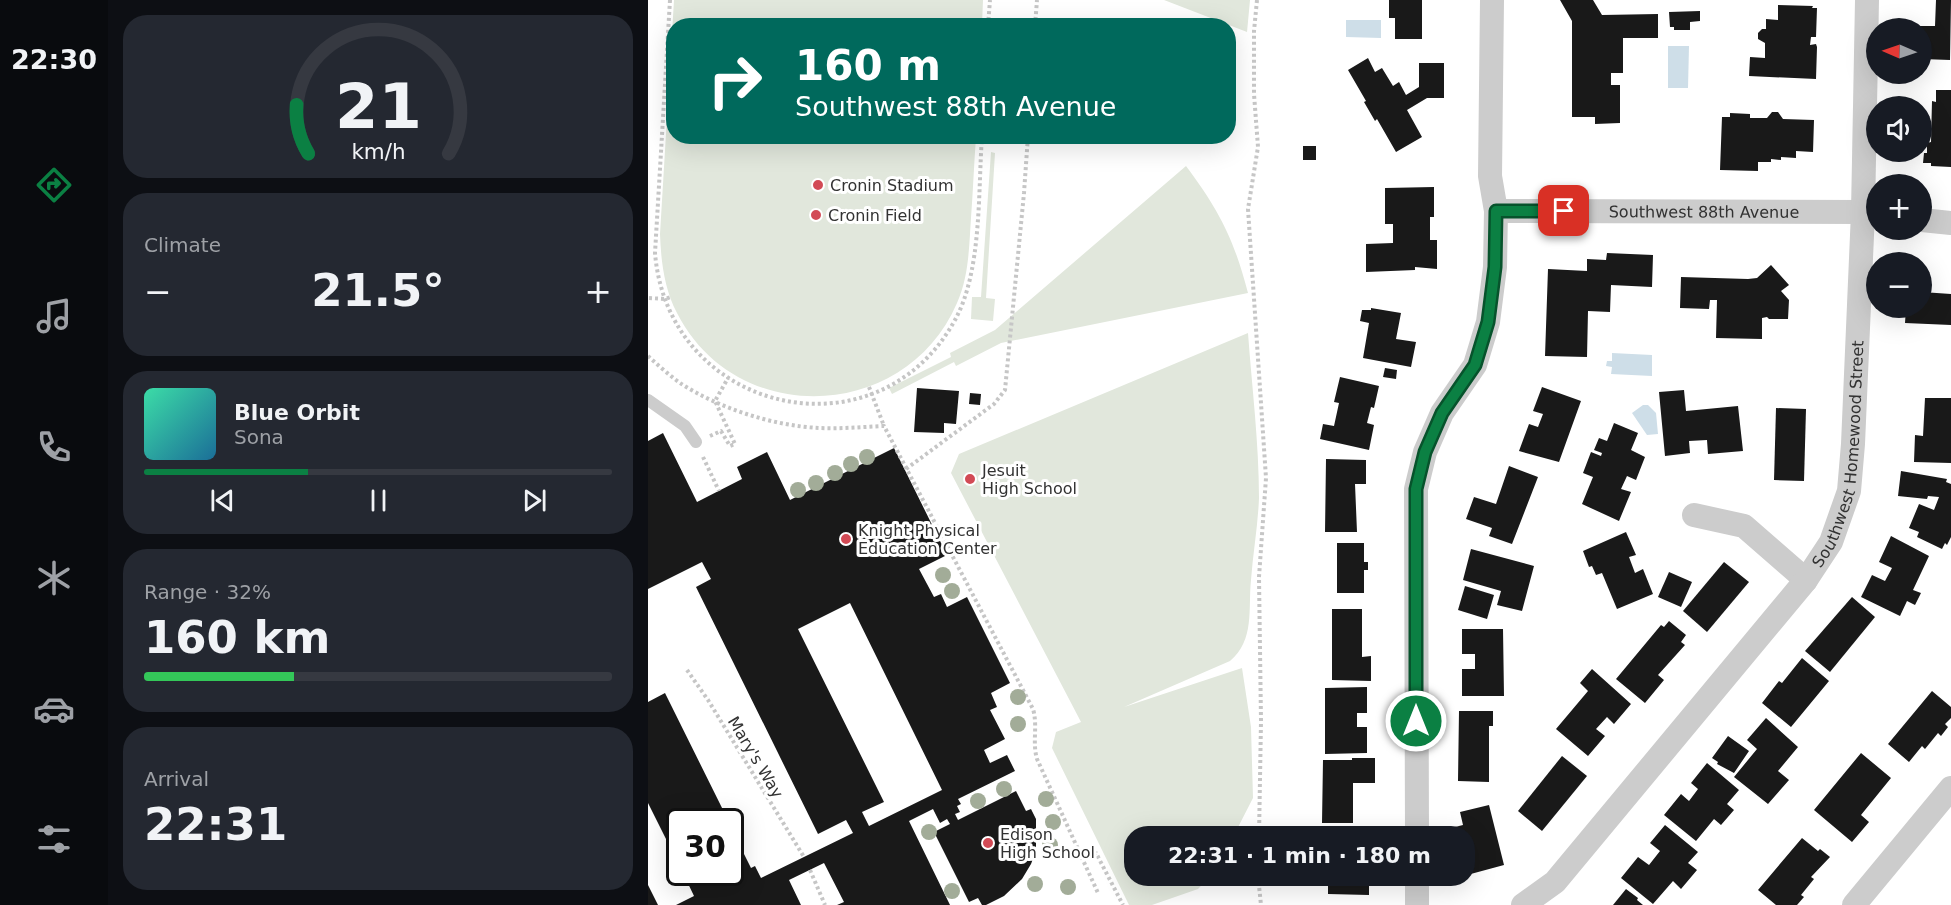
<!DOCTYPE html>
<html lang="en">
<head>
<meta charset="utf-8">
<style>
	:root { --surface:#171b24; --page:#242831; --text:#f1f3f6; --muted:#9ea1a6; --line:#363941; --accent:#0b8043 }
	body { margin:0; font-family:"DejaVu Sans",sans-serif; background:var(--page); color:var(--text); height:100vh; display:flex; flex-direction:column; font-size:22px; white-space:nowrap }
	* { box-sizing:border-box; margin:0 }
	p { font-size:20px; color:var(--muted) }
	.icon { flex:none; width:33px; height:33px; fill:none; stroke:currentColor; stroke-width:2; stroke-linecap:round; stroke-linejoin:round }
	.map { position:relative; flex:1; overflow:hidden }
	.panel { display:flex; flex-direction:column; gap:15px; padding:15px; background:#0d0f14; width:540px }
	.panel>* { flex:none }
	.banner { position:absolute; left:18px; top:18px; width:570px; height:126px; border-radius:24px; box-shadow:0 6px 24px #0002; background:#00695c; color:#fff; overflow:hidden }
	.needle { width:39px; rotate:272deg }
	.fabs { position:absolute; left:1218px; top:18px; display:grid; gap:12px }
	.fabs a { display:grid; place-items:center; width:66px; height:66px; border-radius:50%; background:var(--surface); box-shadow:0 6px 24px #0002; font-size:30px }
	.speed { position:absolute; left:18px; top:808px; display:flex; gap:12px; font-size:30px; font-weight:700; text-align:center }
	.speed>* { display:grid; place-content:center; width:78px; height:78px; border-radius:50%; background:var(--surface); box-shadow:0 6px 24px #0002; line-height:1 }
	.speed .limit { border:3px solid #111; border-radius:9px; background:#fff; color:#111 }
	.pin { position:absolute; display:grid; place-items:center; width:51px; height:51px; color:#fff; margin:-26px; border-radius:12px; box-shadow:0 3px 9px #0006 }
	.me { position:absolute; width:66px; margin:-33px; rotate:0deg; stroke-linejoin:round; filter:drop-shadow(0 0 4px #0008) }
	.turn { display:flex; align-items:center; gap:21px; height:126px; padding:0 30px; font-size:27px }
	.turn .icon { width:78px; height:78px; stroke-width:2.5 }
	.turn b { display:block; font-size:42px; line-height:51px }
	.big { font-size:45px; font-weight:700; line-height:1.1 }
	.panel .tile { flex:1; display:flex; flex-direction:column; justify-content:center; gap:9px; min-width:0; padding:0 21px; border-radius:24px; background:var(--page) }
	.panel .dial { align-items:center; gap:0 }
	.dial svg { height:156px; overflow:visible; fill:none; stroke:var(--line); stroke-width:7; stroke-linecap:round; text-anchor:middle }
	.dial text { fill:var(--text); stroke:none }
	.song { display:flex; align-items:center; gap:18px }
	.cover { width:72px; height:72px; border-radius:9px; background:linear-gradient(135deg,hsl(160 70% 55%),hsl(200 70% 35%)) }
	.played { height:6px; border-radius:3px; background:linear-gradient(90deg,var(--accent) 35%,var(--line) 35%) }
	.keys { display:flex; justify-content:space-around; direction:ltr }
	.heat { display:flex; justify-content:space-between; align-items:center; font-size:33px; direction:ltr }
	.charge { height:9px; border-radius:4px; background:linear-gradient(90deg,#34c759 32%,var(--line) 0) }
	.trip { position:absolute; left:476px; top:826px; width:351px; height:60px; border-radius:24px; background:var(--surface); box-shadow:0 6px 24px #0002; font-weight:700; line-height:60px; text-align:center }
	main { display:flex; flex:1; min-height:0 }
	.dock { display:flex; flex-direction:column; width:108px; justify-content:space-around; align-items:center; background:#090b0e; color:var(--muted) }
	.dock .icon { width:42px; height:42px }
	.dock .current { color:var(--accent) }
	.dock b { font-size:27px; color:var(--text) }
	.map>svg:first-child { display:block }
	.green { fill:#e1e7dc }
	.water { fill:#cedee8 }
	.building { fill:#191919; fill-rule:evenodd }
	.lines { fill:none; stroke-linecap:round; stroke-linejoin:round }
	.path { stroke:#c6c6c6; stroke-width:4; stroke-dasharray:3 3; stroke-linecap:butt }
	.service { stroke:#ccc; stroke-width:12 }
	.minor { stroke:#ccc; stroke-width:24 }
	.tree { fill:#a2ac98 }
	.route-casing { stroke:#07532c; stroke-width:15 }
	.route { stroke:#0b8043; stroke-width:10 }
	.poi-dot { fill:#d24a55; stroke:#fff; stroke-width:2 }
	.labels { text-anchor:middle; stroke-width:6; stroke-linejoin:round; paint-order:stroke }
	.poi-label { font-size:16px; fill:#323232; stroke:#fff; text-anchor:start }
	.street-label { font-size:16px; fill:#323232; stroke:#fff }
</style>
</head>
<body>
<main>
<nav class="dock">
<b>22:30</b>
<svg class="icon current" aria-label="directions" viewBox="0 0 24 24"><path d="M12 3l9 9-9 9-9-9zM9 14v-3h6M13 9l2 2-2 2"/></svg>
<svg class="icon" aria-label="music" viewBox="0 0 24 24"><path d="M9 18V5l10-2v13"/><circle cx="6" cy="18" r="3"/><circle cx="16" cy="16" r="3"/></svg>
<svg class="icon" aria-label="phone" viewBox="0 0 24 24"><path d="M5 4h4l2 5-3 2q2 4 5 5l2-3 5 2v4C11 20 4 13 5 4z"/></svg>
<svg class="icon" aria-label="climate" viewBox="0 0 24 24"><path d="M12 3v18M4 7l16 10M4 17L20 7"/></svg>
<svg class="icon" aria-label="car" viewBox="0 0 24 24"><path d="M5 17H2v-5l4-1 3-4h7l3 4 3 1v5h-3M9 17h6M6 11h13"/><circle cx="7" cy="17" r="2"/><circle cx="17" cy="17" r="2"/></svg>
<svg class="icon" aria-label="filters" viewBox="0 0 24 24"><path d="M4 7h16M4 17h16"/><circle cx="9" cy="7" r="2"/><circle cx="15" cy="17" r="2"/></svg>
</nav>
<section class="panel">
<div class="tile dial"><svg viewBox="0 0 100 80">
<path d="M14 69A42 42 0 1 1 86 69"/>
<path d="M14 69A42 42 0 0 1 8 44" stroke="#0b8043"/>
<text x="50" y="56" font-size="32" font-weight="700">21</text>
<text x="50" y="72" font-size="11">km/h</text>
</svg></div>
<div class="tile"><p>Climate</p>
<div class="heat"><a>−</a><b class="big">21.5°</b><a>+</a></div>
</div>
<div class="tile">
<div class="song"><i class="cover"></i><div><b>Blue Orbit</b><p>Sona</p></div></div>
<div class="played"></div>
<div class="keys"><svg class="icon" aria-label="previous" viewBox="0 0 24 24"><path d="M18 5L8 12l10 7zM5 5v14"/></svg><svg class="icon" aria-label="pause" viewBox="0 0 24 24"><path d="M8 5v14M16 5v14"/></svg><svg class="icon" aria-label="next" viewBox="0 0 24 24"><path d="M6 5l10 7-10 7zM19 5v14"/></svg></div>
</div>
<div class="tile"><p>Range · 32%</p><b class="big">160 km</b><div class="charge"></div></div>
<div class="tile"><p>Arrival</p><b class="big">22:31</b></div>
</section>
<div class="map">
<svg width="1303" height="905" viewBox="0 0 1303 905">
	<rect width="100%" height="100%" fill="#fff"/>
	<g class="green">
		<path d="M26,0H335L334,25L26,26V136L328,137C326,164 325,191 323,218C321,247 321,276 309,303C258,422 88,429 29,313C16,288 13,261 12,234Z"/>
		<polygon points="516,0 602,0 599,32"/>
		<polygon points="343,152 347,153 338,298 347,299 345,321 323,319 324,297 333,297"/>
		<path d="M538,166C571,210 586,239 600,293L353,343L308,366L306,362L244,394L241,388L303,357L302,353L347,330Z"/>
		<path d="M600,333C604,388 611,443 611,498C610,525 605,553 603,580C600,609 607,640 582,661L476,707L594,668L603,727L605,798L585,837H486V876H562L550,889L504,905H481L404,748L408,732L433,722L303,473L311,454Z"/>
	</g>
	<g class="water">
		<polygon points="698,20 733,20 733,38 698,37"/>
		<polygon points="1020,46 1041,46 1040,88 1020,88"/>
		<polygon points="964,353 1004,355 1004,376 963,374 964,367 958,366 959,361 964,361"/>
		<polygon points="995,405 1000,405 1008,413 1010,434 999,435 984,413"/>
	</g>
	<g class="building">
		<polygon points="741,0 774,0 774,39 747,39 747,18 741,18"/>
		<polygon points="912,0 945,0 954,15 1010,14 1010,38 975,38 975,73 963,73 963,85 972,85 972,123 947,124 947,117 924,117 924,21"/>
		<polygon points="1288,0 1303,0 1302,60 1274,59 1274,28 1264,28 1264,26 1287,26"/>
		<polygon points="1130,5 1165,6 1164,8 1169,8 1168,37 1163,37 1162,45 1168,44 1169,47 1168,79 1101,76 1102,57 1117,58 1117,43 1110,39 1110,33 1114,29 1118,29 1118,19 1130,20"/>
		<polygon points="1052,11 1052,21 1042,22 1042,30 1026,30 1026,27 1022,27 1021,12"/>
		<polygon points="720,58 727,72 734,68 745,86 751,82 758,95 771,87 771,63 796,63 796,98 779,98 759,110 774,137 748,152 729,119 727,121 716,102 718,101 700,70"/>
		<polygon points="1288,90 1303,90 1303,167 1283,166 1283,163 1275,163 1276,153 1279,153 1279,143 1283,142 1284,101 1288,102"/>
		<polygon points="1124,112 1130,112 1135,119 1166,120 1165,152 1148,151 1148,158 1133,157 1133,160 1123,159 1123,162 1110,162 1110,171 1072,170 1074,117 1082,117 1082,113 1102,114 1102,118 1119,118"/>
		<rect x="655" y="146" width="13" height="14"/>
		<polygon points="786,187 786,217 782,217 782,240 789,240 789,269 767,267 767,270 718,272 718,244 745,243 745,224 737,224 737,188"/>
		<polygon points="959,253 1005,255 1004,287 963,285 962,312 940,311 939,357 897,356 900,269 939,271 939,259 958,260"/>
		<polygon points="1123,265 1141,285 1133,291 1141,300 1140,319 1121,319 1119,317 1114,318 1114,339 1068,338 1069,300 1062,300 1061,309 1032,308 1033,277 1100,279 1109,278"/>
		<polygon points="1274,292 1303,294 1303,325 1257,323 1258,308 1274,308"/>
		<polygon points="723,308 753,313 748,339 768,342 763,367 715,358 721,323 712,321 714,310 723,310"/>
		<polygon points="737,368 749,370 748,379 735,377"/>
		<polygon points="692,377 731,386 726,408 723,407 719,423 726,425 721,450 672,439 675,424 686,426 691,403 686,402"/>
		<polygon points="894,387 933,401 911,462 871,451 881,424 890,427 895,414 885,411"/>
		<polygon points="269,388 311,391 308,424 296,423 296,433 266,432"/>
		<polygon points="1036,390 1038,411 1090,406 1095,451 1060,454 1059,440 1041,441 1042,453 1017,456 1011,392"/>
		<polygon points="322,393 333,394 332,405 321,404"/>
		<polygon points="1277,398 1303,398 1303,463 1266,462 1267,435 1275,436"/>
		<polygon points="1128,408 1158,409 1156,481 1126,480"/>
		<polygon points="966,423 990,433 983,450 997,457 988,480 979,476 973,489 983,492 971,521 934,504 945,477 935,473 943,452 953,456 954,453 946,450 951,438 959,441"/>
		<path d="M15,433L49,502L94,479L89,467L119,452L142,500L246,448L299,555L271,569L286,597L293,594L299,607L319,597L362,683L343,693L349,707L342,710L357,739L336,750L342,763L359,755L367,771L310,799L313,804L309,806L312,812L307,814L310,820L368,791L378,811L383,809L388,819V851L383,864L374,879L356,896L338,905H334L330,898L321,902L286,832L302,824L299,819L292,823L285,809L261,821L302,905H189L196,902L176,863L141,880L153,905H28L46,896L35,873H82V826L103,868L107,866L113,878L205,833L198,820L170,834L48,587L63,579L54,562L0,589V441ZM202,603L294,790L221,826L214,812L236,802L150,629Z"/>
		<polygon points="678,459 718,460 718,484 707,484 709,532 677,532"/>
		<polygon points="861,466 890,477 864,544 841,536 844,528 818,519 826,497 848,504"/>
		<polygon points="1253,471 1299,479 1298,482 1303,484 1303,537 1299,545 1297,543 1294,549 1269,537 1271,532 1261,528 1271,504 1286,510 1291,497 1280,496 1279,499 1250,496"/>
		<polygon points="978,532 988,555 981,557 987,573 995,569 1005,594 969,609 954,573 948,575 944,566 941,567 935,551"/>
		<polygon points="1243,536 1281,556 1265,590 1273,593 1267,605 1259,601 1252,616 1213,597 1224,575 1237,581 1244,568 1231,562"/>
		<polygon points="689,543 716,543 716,562 720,562 720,570 716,570 716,593 689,593"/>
		<polygon points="823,549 886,566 874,611 849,605 853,591 815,580"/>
		<polygon points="1076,562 1101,582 1059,632 1035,611"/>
		<polygon points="1021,572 1044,582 1033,607 1010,597"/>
		<polygon points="817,586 846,595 839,619 810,610"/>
		<polygon points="1204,597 1227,617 1182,672 1157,651"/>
		<polygon points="684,609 714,609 714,657 723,656 723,681 684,680"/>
		<polygon points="1021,621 1038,635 1033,642 1037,645 1010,675 1016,680 997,703 968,679 1013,625 1016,627"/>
		<polygon points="814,629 855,629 856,696 814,696 814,669 827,669 827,654 814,654"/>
		<polygon points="1154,658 1181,681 1143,727 1114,703 1131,681 1134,683"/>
		<polygon points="944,669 983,704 966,724 959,717 948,729 957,736 940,756 908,729 940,691 932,683"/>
		<polygon points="719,687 719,713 709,713 709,727 719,727 719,753 677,754 677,688"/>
		<polygon points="1284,691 1303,707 1303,718 1297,724 1300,727 1293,736 1290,733 1277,749 1274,746 1261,762 1240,744"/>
		<polygon points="17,693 81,822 32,822 32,867 0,803 0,702"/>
		<polygon points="811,711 845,711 845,726 841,726 841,782 810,781"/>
		<polygon points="1118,718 1150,747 1130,771 1141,780 1120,804 1086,777 1109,749 1099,740"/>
		<polygon points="1080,736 1101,751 1086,773 1069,764 1070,762 1064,758"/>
		<polygon points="1213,753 1243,778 1213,815 1221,822 1204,842 1166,810"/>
		<polygon points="914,756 939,776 894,831 870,811"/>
		<polygon points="704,758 727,758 727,783 705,783 705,823 674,823 675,760 704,760"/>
		<polygon points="1059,763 1091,790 1079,804 1086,810 1073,825 1066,819 1048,841 1016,815 1033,794 1041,801 1050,789 1043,783"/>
		<polygon points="841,805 856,865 819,875 816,862 816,837 809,837 807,827 815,825 812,812"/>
		<polygon points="1017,825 1050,852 1040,863 1049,870 1033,889 1025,881 1005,904 973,878 990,857 1001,865 1012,851 1002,843"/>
		<rect x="673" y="829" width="39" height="8"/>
		<polygon points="1154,838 1170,851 1172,849 1182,857 1163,877 1166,879 1153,895 1156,897 1149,905 1128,905 1110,890"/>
		<polygon points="680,876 721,876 721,895 680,894"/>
		<polygon points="0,885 10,905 0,905"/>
		<polygon points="978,889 990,898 989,900 995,905 965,905"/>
	</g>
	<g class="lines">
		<g class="path">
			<path d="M22,0L7,253C20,413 229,462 307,320C334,271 330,192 334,136"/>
			<polyline points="609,0 606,31 606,94 610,147 600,209 618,478 611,577 613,721 611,837"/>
			<polyline points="340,26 342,0"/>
			<polyline points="387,26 389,0"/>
			<polyline points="1,298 17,299 23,297"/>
			<path d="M0,356C10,365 21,375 32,383C70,408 126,426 171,428C192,429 214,427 236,426L385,709C390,726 384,742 389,759L450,893"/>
			<polyline points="221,387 236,426"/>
			<polyline points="62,436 73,431 82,446 87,444 67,401 80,378"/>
			<polyline points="55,457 71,491"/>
			<polyline points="258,469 346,404 357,390 376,193 380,136"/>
			<polyline points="39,670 60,700 156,857"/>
			<polyline points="434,858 448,853 475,905"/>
			<polyline points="162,870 177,905"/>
			<polyline points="610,876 613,905"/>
		</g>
		<polyline class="service" points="0,400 37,426 48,442"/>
		<g class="minor">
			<path id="s1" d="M848,211L1215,212L1228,214"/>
			<polyline points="1274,220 1303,223"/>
			<polyline points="1046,515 1096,526 1158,580"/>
			<polyline points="769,837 768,489 777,452 794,413 827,365 840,322 847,267 848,211 842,176 844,0"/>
			<polyline points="769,876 769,905"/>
			<path id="s2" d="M875,905L907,882L1158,580L1183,542L1201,491L1205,444L1215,212L1219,0"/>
			<polyline points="1206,905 1303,788"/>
		</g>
	</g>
	<g class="tree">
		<circle cx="219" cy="457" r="8"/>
		<circle cx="203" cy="464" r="8"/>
		<circle cx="187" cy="473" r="8"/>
		<circle cx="168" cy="483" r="8"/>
		<circle cx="150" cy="490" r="8"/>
		<circle cx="295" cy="575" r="8"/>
		<circle cx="304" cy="591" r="8"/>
		<circle cx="370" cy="697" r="8"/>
		<circle cx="370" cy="724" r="8"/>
		<circle cx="356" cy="789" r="8"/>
		<circle cx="398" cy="799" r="8"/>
		<circle cx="330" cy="801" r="8"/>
		<circle cx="405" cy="822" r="8"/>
		<circle cx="281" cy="832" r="8"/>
		<circle cx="402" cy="845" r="8"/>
		<circle cx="387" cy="884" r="8"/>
		<circle cx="420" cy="887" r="8"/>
		<circle cx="304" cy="891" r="8"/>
	</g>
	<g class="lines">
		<defs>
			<polyline id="route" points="768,721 768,489 777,452 794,413 827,365 840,322 847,267 848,211 916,211"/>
		</defs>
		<use href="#route" class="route-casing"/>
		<use href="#route" class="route"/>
	</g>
	<g class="poi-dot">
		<circle cx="170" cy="185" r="6"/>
		<circle cx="168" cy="215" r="6"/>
		<circle cx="322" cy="479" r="6"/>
		<circle cx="198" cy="539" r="6"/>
		<circle cx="340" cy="843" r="6"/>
	</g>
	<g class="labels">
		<g class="poi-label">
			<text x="182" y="191">Cronin Stadium</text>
			<text x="180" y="221">Cronin Field</text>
			<text x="334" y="476">Jesuit<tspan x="334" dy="18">High School</tspan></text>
			<text x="210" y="536">Knight Physical<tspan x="210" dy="18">Education Center</tspan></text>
			<text x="352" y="840">Edison<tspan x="352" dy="18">High School</tspan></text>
		</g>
		<g class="street-label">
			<text dy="6" stroke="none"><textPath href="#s1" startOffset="208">Southwest 88th Avenue</textPath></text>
			<text dy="6" stroke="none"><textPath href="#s2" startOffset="566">Southwest Homewood Street</textPath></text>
			<text transform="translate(108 757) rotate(59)" y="6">Mary's Way</text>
		</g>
	</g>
</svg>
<div class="fabs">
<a><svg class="needle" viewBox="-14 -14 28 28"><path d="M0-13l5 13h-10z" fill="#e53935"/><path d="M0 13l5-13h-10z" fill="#9ea1a6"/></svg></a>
<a><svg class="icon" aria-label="sound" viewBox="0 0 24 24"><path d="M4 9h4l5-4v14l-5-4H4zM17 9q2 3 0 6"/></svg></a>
<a>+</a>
<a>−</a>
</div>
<div class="speed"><div class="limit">30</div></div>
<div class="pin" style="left:916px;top:211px;background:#d93025"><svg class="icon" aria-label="arrive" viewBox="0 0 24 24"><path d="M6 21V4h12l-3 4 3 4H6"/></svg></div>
<svg class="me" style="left:768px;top:721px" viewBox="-20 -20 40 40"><circle r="17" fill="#0b8043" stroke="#fff" stroke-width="3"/><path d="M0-11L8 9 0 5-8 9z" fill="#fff"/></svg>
<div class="trip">22:31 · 1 min · 180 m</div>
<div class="banner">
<div class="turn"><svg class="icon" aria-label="right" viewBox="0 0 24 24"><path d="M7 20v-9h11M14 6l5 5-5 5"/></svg><div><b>160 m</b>Southwest 88th Avenue</div></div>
</div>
</div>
</main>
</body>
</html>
